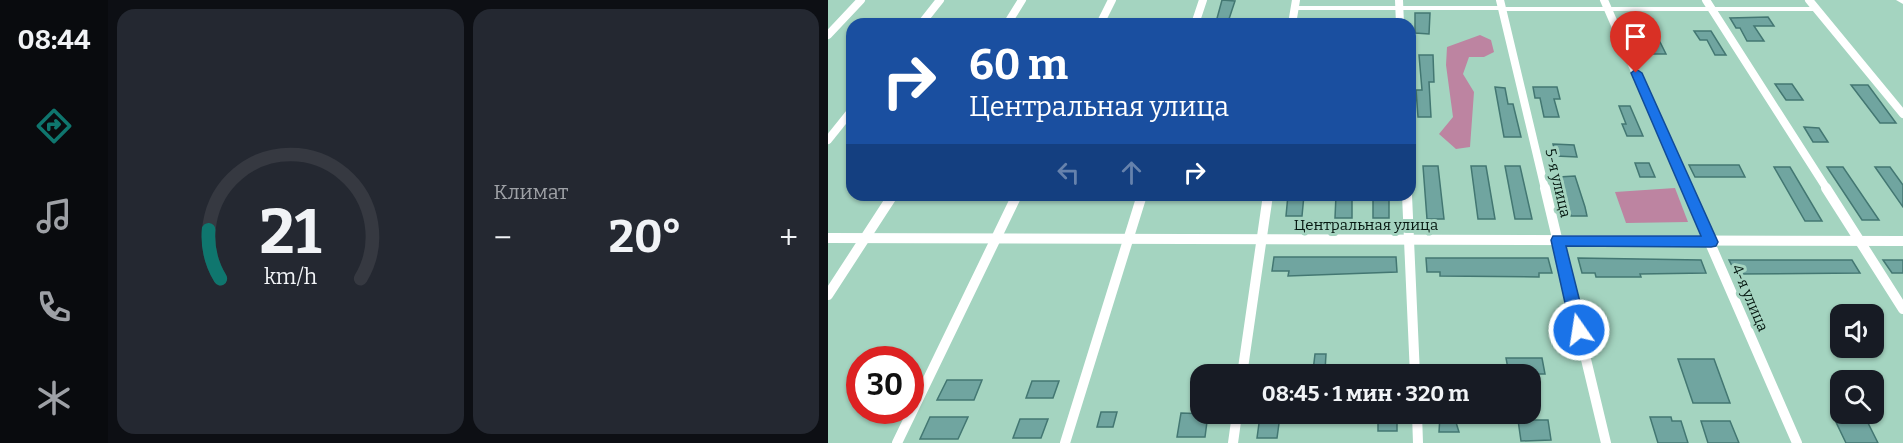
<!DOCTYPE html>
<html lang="ru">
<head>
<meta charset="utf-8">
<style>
	:root { --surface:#171b24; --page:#242831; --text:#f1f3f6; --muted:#9ea1a6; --line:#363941; --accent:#0f766e }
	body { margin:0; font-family:Bitter,serif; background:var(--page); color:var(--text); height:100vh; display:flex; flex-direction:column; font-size:22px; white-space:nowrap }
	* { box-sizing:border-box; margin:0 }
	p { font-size:20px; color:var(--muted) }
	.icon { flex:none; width:33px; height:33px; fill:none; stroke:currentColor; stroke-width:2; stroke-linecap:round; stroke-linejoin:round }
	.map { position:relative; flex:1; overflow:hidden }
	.side { display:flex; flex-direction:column; gap:9px; padding:9px; background:#0d0f14; width:720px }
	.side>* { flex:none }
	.guide { position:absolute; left:18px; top:18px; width:570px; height:183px; border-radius:18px; box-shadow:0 2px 4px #0004; background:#1a4fa0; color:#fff; overflow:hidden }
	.buttons { position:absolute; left:1002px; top:304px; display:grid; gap:12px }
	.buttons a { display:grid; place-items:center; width:54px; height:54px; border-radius:12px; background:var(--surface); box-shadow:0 2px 4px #0004; font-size:30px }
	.speed { position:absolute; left:18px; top:346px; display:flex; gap:12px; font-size:30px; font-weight:700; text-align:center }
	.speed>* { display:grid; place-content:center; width:78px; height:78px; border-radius:50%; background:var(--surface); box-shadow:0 2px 4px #0004; line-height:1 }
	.speed .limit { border:9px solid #d22; background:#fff; color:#111 }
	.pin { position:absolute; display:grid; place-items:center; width:51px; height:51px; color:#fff; margin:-62px -26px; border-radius:50% 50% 50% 0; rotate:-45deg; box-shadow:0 0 6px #0007 }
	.pin .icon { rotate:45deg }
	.me { position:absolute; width:66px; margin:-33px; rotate:347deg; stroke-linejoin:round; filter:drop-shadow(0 0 4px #0008) }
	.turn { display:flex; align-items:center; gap:21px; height:126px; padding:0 24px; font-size:27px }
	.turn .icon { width:78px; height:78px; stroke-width:2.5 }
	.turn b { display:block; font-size:42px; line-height:51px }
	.lanes { display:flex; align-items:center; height:57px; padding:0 24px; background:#0003; justify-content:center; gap:30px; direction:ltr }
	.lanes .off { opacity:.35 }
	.big { font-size:45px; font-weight:700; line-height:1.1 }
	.side .card { flex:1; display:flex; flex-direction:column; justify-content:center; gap:9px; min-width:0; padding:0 21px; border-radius:18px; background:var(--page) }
	.side .dial { align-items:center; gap:0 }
	.dial svg { height:156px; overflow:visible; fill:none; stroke:var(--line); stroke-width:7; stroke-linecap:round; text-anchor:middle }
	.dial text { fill:var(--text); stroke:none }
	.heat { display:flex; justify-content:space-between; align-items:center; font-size:33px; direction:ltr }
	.side .tiles { flex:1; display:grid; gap:9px; grid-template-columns:repeat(2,1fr) }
	.trip { position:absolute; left:362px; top:364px; width:351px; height:60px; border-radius:18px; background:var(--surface); box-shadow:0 2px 4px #0004; font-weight:700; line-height:60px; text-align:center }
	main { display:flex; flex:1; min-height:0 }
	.dock { display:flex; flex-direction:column; width:108px; justify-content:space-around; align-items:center; background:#090b0e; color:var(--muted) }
	.dock .icon { width:42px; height:42px }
	.dock .on { color:var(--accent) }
	.dock b { font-size:27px; color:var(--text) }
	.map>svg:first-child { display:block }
	.green { fill:#bd84a1 }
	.building { fill:#70a5a0; stroke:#437772; stroke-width:1.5 }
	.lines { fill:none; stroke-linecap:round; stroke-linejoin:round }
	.lane { stroke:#fff; stroke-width:4 }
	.street-far1 { stroke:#fff; stroke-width:8 }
	.street { stroke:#fff; stroke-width:10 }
	.secondary { fill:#fff; fill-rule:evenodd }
	.route { fill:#1a73e8; stroke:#114b97; stroke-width:1.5 }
	.labels { text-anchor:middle; stroke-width:6; stroke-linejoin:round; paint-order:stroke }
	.street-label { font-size:15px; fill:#051710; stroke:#a4d4c0 }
</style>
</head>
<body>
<main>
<nav class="dock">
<b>08:44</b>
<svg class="icon on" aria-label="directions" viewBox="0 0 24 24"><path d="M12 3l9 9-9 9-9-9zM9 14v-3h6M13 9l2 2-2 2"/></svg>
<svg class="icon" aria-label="music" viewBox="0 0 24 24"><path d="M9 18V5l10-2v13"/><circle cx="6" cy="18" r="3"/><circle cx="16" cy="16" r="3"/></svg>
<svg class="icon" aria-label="phone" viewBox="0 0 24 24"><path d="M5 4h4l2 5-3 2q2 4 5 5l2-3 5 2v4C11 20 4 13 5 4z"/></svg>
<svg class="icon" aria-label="climate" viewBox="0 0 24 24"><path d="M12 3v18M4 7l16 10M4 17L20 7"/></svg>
</nav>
<section class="side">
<div class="tiles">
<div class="card dial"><svg viewBox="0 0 100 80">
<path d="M14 69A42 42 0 1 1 86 69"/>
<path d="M14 69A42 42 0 0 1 8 44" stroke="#0f766e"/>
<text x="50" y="56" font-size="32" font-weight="700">21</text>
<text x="50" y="72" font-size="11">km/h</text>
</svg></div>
<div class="card"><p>Климат</p>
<div class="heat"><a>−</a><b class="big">20°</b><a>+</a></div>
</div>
</div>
</section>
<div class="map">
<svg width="1075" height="443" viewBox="0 0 1075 443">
	<rect width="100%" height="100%" fill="#a4d4c0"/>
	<g class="green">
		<polygon points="652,35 663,40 666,52 656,57 641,57 635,74 646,92 642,147 628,149 611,134 625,117 618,65 619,47"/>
		<polygon points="847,188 860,222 798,223 787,192"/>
	</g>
	<g class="building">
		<polygon points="394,0 407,1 400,22 388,22"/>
		<polygon points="587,13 602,13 601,34 587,33"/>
		<polygon points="940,17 946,26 926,26 936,41 919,41 912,28 908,28 902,18"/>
		<polygon points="866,31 883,31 898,55 887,55 879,40 872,40"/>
		<polygon points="813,42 832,42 838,54 819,54"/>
		<polygon points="591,55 605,55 606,82 601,82 603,117 590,117 588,90 594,90"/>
		<polygon points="947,84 964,84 975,100 958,100"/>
		<polygon points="1023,85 1040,85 1068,123 1052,123"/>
		<polygon points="667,87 677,88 680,104 685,104 693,137 676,137"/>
		<polygon points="705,87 729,87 732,99 726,99 731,117 716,117 712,98 707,98"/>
		<polygon points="791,106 802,106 815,136 799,136 794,124 798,124"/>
		<polygon points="976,127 991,128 1000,142 985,142"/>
		<polygon points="725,144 746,145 749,157 728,156"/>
		<polygon points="807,163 821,163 827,177 812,177"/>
		<polygon points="861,165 911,165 917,177 867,177"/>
		<polygon points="595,166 610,166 616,219 599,219"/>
		<polygon points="643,166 658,166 667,219 650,219"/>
		<polygon points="677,166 692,166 704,219 687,219"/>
		<polygon points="946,167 962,167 994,221 977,221"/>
		<polygon points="999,167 1015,167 1051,220 1034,220"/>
		<polygon points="1047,167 1062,167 1075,185 1075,207"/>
		<polygon points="747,176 757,207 759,216 743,216 731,177"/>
		<polygon points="460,195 476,195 474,216 458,216"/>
		<polygon points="508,195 524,195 524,218 507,218"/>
		<rect x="545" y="195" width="16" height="23"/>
		<polygon points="446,257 568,257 569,272 460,276 461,271 444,271"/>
		<polygon points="598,258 720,258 724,273 711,273 711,277 612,276 612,272 599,272"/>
		<polygon points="750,258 873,260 878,273 812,274 813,277 768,277 767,273 754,273"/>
		<polygon points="901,260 1024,260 1032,273 908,274"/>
		<polygon points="1055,260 1075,260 1075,273 1064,273"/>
		<polygon points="487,354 498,354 497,371 485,371"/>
		<polygon points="678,358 714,358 717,374 681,374"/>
		<polygon points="850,359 886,359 902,403 865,403"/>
		<polygon points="119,380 154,380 146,400 109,400"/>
		<polygon points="204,381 231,381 225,398 198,398"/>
		<polygon points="273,412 289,412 285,427 269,427"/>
		<polygon points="353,413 380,414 377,437 349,437"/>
		<rect x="550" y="415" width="19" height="16"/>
		<polygon points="432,416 452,416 449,438 429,438"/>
		<polygon points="612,416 626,416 631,432 611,432"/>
		<polygon points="102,417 140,417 130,439 92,439"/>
		<polygon points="822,417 843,417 844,421 853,421 860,443 830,443"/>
		<polygon points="1006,418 1038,419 1050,443 1018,443"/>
		<polygon points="192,419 220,419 213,438 185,438"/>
		<polygon points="690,420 720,420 723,440 693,441"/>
		<polygon points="873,421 902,421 911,443 880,443"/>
	</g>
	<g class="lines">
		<g class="lane">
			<polyline points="467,8 674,8"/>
			<polyline points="675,9 989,9"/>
		</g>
		<g class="street-far1">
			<polyline points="571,0 572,24"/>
			<polyline points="672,0 717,189"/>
			<polyline points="776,0 858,189"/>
			<polyline points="878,0 999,189"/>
			<polyline points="981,0 1075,114"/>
			<polyline points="93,24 112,0"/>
			<polyline points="179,24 194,0"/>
			<polyline points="272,24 284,0"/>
			<polyline points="367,24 375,0"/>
			<polyline points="464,24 468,0"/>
			<polyline points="0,35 33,0"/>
			<polyline points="0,140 24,110"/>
		</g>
		<g class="street">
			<polyline points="717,188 778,443"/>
			<polyline points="858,188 969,443"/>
			<polyline points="998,188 1075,309"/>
			<polyline points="579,195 587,375"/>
			<polyline points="0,238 1075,241"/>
			<polyline points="0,295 65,195"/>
			<polyline points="414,375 440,195"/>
			<polyline points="589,414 590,443"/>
			<polyline points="69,443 189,195"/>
			<polyline points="237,443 314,195"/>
			<polyline points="405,443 409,414"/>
		</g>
		<polygon class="secondary" points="1068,0 1075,0 1075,4"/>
	</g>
	<polygon class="route" points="808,69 814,73 890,242 888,246 883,247 738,246 759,330 756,335 751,337 745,335 743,330 723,240 725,236 873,236 803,73"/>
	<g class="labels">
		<g class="street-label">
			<text transform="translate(730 183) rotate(77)" y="5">5-я улица</text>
			<text x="538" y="230">Центральная улица</text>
			<text transform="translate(922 298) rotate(67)" y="5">4-я улица</text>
		</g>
	</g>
</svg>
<div class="buttons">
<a><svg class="icon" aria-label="sound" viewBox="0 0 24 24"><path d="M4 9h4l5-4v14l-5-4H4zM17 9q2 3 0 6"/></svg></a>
<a><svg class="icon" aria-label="search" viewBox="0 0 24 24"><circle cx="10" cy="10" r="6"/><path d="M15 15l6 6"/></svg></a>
</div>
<div class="speed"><div class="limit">30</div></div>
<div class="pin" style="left:808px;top:73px;background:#d93025"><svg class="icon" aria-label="arrive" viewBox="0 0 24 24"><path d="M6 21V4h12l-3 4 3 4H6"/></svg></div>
<svg class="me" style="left:751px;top:330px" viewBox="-20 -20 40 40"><circle r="17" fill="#1a73e8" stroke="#fff" stroke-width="3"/><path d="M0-11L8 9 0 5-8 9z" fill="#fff"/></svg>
<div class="trip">08:45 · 1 мин · 320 m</div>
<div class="guide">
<div class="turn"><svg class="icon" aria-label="right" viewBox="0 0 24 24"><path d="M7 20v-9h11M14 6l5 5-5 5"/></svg><div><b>60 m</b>Центральная улица</div></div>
<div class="lanes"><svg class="icon off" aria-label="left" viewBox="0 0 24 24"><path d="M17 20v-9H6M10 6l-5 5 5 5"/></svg><svg class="icon off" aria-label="ahead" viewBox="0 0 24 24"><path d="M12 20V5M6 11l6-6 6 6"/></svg><svg class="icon" aria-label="right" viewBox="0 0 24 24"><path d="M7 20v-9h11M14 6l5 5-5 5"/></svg></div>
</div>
</div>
</main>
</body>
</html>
